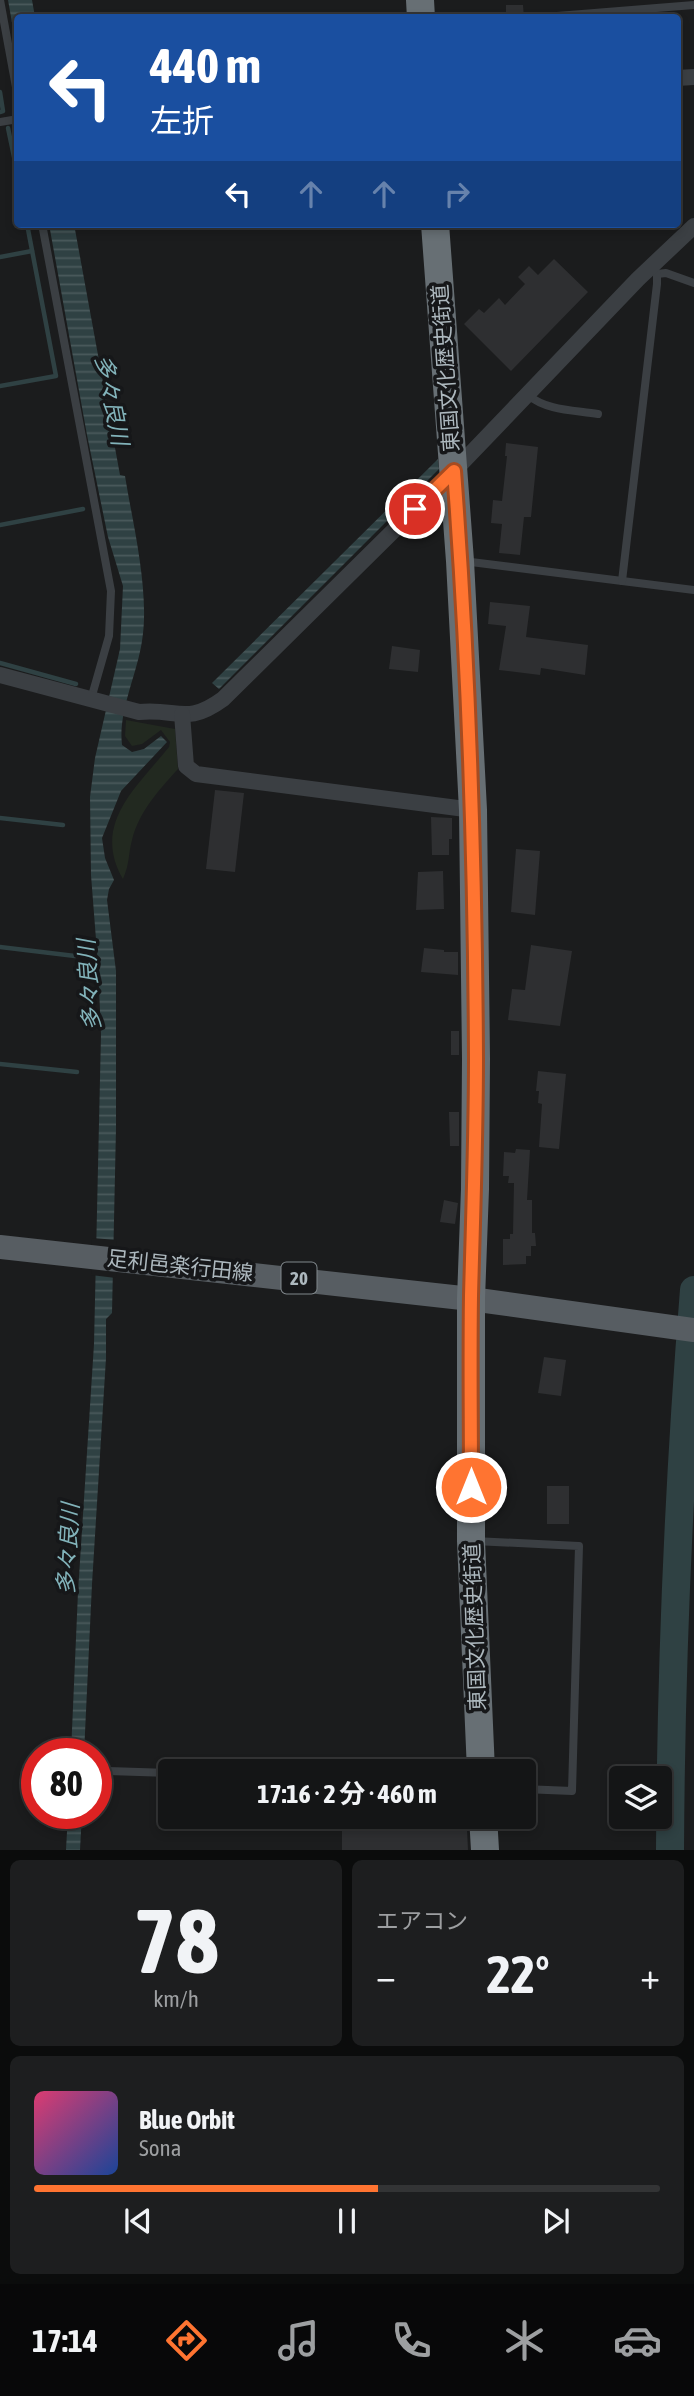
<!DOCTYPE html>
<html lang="ja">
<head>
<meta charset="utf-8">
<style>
	:root { --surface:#141516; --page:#1d1e1f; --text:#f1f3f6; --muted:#9d9fa1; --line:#333435; --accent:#ff7431 }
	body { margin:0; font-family:"Asap Condensed","Noto Sans JP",sans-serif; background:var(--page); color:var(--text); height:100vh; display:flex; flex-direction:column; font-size:26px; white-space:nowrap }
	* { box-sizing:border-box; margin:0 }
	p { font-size:23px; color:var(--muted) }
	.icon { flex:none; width:38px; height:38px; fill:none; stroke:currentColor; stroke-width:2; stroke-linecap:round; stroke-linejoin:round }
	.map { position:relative; height:1850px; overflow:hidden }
	.details { display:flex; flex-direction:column; gap:10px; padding:10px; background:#0b0c0c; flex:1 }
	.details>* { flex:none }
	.top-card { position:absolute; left:14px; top:14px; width:667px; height:214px; border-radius:7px; box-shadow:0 4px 10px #0003,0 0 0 2px var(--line); background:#1a4fa0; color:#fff; overflow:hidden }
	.controls { position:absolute; left:609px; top:1766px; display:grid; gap:14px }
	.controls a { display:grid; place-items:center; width:63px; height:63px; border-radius:7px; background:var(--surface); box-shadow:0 4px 10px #0003,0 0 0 2px var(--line); font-size:35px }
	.speed { position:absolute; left:21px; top:1738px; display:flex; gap:14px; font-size:35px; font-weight:700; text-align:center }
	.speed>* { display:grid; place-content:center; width:91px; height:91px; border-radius:50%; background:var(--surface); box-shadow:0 4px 10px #0003,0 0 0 2px var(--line); line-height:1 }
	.speed .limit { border:10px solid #d22; background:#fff; color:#111 }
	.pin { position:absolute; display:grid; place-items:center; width:60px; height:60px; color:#fff; margin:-30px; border:4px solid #fff; border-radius:50%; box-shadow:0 2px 7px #0007 }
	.me { position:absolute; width:77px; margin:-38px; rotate:0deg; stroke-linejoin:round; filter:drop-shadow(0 0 5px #0008) }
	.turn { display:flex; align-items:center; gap:24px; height:147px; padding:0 21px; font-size:32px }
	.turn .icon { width:91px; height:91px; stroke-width:2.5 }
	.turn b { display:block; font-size:49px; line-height:60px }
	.lanes { display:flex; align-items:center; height:66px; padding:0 21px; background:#0003; justify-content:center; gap:35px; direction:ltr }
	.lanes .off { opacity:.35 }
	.big { font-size:52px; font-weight:700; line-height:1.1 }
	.details .card { flex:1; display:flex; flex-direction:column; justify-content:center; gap:10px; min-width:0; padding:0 24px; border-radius:10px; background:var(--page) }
	.details .dial { align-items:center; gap:0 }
	.dial b { font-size:91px; line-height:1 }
	.song { display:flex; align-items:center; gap:21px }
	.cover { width:84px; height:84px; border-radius:10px; background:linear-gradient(135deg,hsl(340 70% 55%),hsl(220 70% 35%)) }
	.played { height:7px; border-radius:4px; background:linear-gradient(90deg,var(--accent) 55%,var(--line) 55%) }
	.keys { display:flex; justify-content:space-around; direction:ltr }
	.heat { display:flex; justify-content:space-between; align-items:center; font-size:38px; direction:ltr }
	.details .tiles { flex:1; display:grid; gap:10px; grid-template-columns:1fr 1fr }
	.card:last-child { grid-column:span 2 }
	.trip { position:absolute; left:158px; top:1759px; width:378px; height:70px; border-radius:7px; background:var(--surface); box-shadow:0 4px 10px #0003,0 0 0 2px var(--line); font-weight:700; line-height:70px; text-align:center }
	.menu { display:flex; height:112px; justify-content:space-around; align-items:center; background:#080809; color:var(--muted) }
	.menu .icon { width:49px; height:49px }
	.menu .current { color:var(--accent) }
	.menu b { font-size:32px; color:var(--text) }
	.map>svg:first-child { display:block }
	.green { fill:#222920 }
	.water { fill:url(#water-rules) }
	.pier { fill:#1b1c1d }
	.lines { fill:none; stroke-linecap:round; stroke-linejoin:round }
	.stream { stroke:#2f4143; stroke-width:4.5 }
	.river { stroke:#2f4143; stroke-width:28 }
	.building { fill:#2e2f31 }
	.lane { stroke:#3b3f43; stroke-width:8 }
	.street { stroke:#3b3f43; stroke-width:16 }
	.primary { stroke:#575d62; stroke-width:24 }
	.highway { stroke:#676f74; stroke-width:28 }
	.route-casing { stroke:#a64b20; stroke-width:18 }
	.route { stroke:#ff7431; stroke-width:12 }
	.labels { text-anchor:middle; stroke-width:7; stroke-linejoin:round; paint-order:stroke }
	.shield { fill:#161719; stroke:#80888c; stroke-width:2 }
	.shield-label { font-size:19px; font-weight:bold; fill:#adb8be }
	.street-label { font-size:21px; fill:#adb8be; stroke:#161719 }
	.water-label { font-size:23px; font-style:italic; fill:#82b3ba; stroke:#161719 }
</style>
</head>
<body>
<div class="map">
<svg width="694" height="1850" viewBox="0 0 694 1850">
	<defs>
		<pattern id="water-rules" width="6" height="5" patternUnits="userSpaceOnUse" patternTransform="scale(1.75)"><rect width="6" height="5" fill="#2f4143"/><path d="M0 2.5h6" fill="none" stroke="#4a5a5c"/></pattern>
	</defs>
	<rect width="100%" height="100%" fill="#1b1c1d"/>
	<path class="green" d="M126,720L175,729L178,769C158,791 139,812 132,840C128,855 130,863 123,879C91,824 137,787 169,747L170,742L161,730L142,744L132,746L125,736Z"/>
	<g class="water">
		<polygon points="8,0 32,0 35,17 18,18 17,51"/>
		<path d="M49,224H74L120,475L125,476C133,525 150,592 142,641C137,675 118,711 122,745L132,752L144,749L161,736L167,742L121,791L102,838L105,858L114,880L109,889L107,900L116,971V1128L112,1313L106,1319V1358L92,1584L84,1754L71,1753L78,1592L94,1344L101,1034L98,965L91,875L90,797L95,758L120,649L123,586L108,537L87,435Z"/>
		<polygon points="438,459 439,469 219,689 212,683"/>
		<polygon points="68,1813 82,1813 80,1850 66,1850"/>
	</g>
	<polygon class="pier" points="92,1238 117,1240 116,1278 91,1275"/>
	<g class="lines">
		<g class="stream">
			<polyline points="0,92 3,111 0,112"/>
			<polyline points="8,128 18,176"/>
			<polyline points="0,257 32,251"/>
			<polyline points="0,386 56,376 27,224"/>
			<polyline points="0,525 83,509"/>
			<polyline points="0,663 76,684"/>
			<polyline points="0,818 63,825"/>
			<polyline points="0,947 75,956"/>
			<polyline points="0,1064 77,1072"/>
		</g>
		<path class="river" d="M670,1850C671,1663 679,1476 694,1290"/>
	</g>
	<g class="building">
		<polygon points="506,5 523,5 524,18 506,18"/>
		<polygon points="554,259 588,292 511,371 464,324 479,309 484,313 499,298 505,305 525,284 518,277 529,266 538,275"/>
		<polygon points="506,443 538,447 531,517 524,517 520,555 499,553 502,524 491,523 493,500 502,501 507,456 505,456"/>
		<polygon points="490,602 530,606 526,637 588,645 585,675 541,668 540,675 499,670 506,626 488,624"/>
		<polygon points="392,646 420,650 418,672 389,669"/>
		<polygon points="215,790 244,793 235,872 206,869"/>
		<polygon points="431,817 452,818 452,839 449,839 449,855 432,855"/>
		<polygon points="516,849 540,851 535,915 511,912"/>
		<polygon points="443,871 444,909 416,910 418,872"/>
		<polygon points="531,945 572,951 560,1026 508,1020 512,989 525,990"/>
		<polygon points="424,948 444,950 444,952 458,952 458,975 421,972"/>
		<rect x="451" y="1031" width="8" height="24"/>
		<polygon points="538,1071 566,1074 559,1149 539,1147 542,1104 538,1103 539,1091 536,1091"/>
		<polygon points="449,1112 459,1112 459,1146 450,1146"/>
		<polygon points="516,1149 530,1150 527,1200 532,1200 532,1233 535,1233 536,1246 531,1246 531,1256 526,1256 526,1264 503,1265 503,1239 510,1239 510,1234 513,1234 514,1183 508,1183 509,1176 503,1176 504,1152 515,1153"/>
		<polygon points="444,1200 458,1203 455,1224 440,1222"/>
		<polygon points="544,1357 566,1360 561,1396 538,1393"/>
		<rect x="547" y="1486" width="22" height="38"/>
		<polygon points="342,1816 460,1816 460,1829 467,1829 468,1850 342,1850"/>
	</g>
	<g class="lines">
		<g class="lane">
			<polyline points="0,0 18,98"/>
			<polyline points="532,18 694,5"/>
			<polyline points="0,122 18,119"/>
			<polyline points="42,224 111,591 109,636 91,699"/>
			<polyline points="657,274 666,273 694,283"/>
			<path d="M528,395C547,411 574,410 598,414"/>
			<polyline points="463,561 694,590"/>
			<polyline points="622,581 657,284 657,274 653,266"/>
			<polyline points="474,1541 579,1546 572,1791 523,1789"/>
			<polyline points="108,1771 170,1773"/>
		</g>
		<g class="street">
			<polyline points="677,78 694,77"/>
			<path d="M0,675L139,712C178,708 186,726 223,699L454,471L638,279L694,226"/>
			<polyline points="182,714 186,766 196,774 473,810"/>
		</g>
		<polyline class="primary" points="0,1247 471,1299 694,1330"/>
		<g class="highway">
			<polyline points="420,0 421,18"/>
			<polyline points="435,224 460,561 473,810 476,1059 475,1189 471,1299 471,1541 481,1771"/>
			<polyline points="483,1816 485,1850"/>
		</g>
	</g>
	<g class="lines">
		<defs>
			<path id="route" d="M415,509L454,471C469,666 475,862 476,1058C476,1138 473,1217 471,1296C470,1360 471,1423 471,1487"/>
		</defs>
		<use href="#route" class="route-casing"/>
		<use href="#route" class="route"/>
	</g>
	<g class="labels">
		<rect class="shield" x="281.5" y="1262.5" width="35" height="31" rx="5"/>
		<g class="shield-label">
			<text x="299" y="1285">20</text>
		</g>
		<g class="street-label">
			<text transform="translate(446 368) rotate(-94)" y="7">東国文化歴史街道</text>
			<text transform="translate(180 1266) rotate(6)" y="7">足利邑楽行田線</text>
			<text transform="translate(475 1627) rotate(-92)" y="7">東国文化歴史街道</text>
		</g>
		<g class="water-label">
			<text transform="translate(112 400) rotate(79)" y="8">多々良川</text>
			<text transform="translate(89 985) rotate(-94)" y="8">多々良川</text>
			<text transform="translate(68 1549) rotate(-87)" y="8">多々良川</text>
		</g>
	</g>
</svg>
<div class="controls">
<a><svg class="icon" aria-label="layers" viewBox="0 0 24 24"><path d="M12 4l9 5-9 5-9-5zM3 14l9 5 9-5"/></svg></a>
</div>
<div class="speed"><div class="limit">80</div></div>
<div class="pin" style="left:415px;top:509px;background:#d93025"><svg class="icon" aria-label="arrive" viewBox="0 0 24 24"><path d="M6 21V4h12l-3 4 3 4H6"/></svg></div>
<svg class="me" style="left:471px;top:1487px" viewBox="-20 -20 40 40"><circle r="17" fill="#ff7431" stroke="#fff" stroke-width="3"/><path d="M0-11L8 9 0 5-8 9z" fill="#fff"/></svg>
<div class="trip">17:16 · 2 分 · 460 m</div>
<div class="top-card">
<div class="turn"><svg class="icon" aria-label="left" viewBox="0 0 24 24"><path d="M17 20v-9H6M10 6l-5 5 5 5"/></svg><div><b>440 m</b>左折</div></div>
<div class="lanes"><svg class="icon" aria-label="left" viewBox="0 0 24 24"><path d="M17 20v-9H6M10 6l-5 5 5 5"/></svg><svg class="icon off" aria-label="ahead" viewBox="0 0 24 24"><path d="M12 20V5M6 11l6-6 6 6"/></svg><svg class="icon off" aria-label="ahead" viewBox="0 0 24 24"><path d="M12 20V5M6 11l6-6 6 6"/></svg><svg class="icon off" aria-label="right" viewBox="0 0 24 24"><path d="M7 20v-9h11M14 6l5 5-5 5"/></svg></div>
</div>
</div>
<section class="details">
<div class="tiles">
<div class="card dial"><b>78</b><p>km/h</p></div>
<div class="card"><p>エアコン</p>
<div class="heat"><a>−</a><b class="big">22°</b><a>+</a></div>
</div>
<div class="card">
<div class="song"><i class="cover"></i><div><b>Blue Orbit</b><p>Sona</p></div></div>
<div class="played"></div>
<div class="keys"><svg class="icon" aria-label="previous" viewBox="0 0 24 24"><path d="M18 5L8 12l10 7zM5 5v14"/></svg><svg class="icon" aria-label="pause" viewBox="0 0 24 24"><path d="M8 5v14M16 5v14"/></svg><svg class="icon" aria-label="next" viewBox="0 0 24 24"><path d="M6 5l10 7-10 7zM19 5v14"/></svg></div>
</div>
</div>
</section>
<nav class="menu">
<b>17:14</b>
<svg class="icon current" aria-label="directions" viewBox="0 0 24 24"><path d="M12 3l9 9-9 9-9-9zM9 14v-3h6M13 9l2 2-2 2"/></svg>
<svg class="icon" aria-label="music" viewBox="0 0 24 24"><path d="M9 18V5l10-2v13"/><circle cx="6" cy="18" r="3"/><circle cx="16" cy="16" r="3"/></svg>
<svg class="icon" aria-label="phone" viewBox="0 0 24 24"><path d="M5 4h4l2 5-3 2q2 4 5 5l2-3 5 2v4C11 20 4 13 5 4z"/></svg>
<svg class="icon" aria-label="climate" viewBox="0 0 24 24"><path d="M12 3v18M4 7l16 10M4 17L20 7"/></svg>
<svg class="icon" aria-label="car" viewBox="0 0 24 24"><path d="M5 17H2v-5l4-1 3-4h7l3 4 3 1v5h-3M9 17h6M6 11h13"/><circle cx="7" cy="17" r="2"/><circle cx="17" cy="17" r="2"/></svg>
</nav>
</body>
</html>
